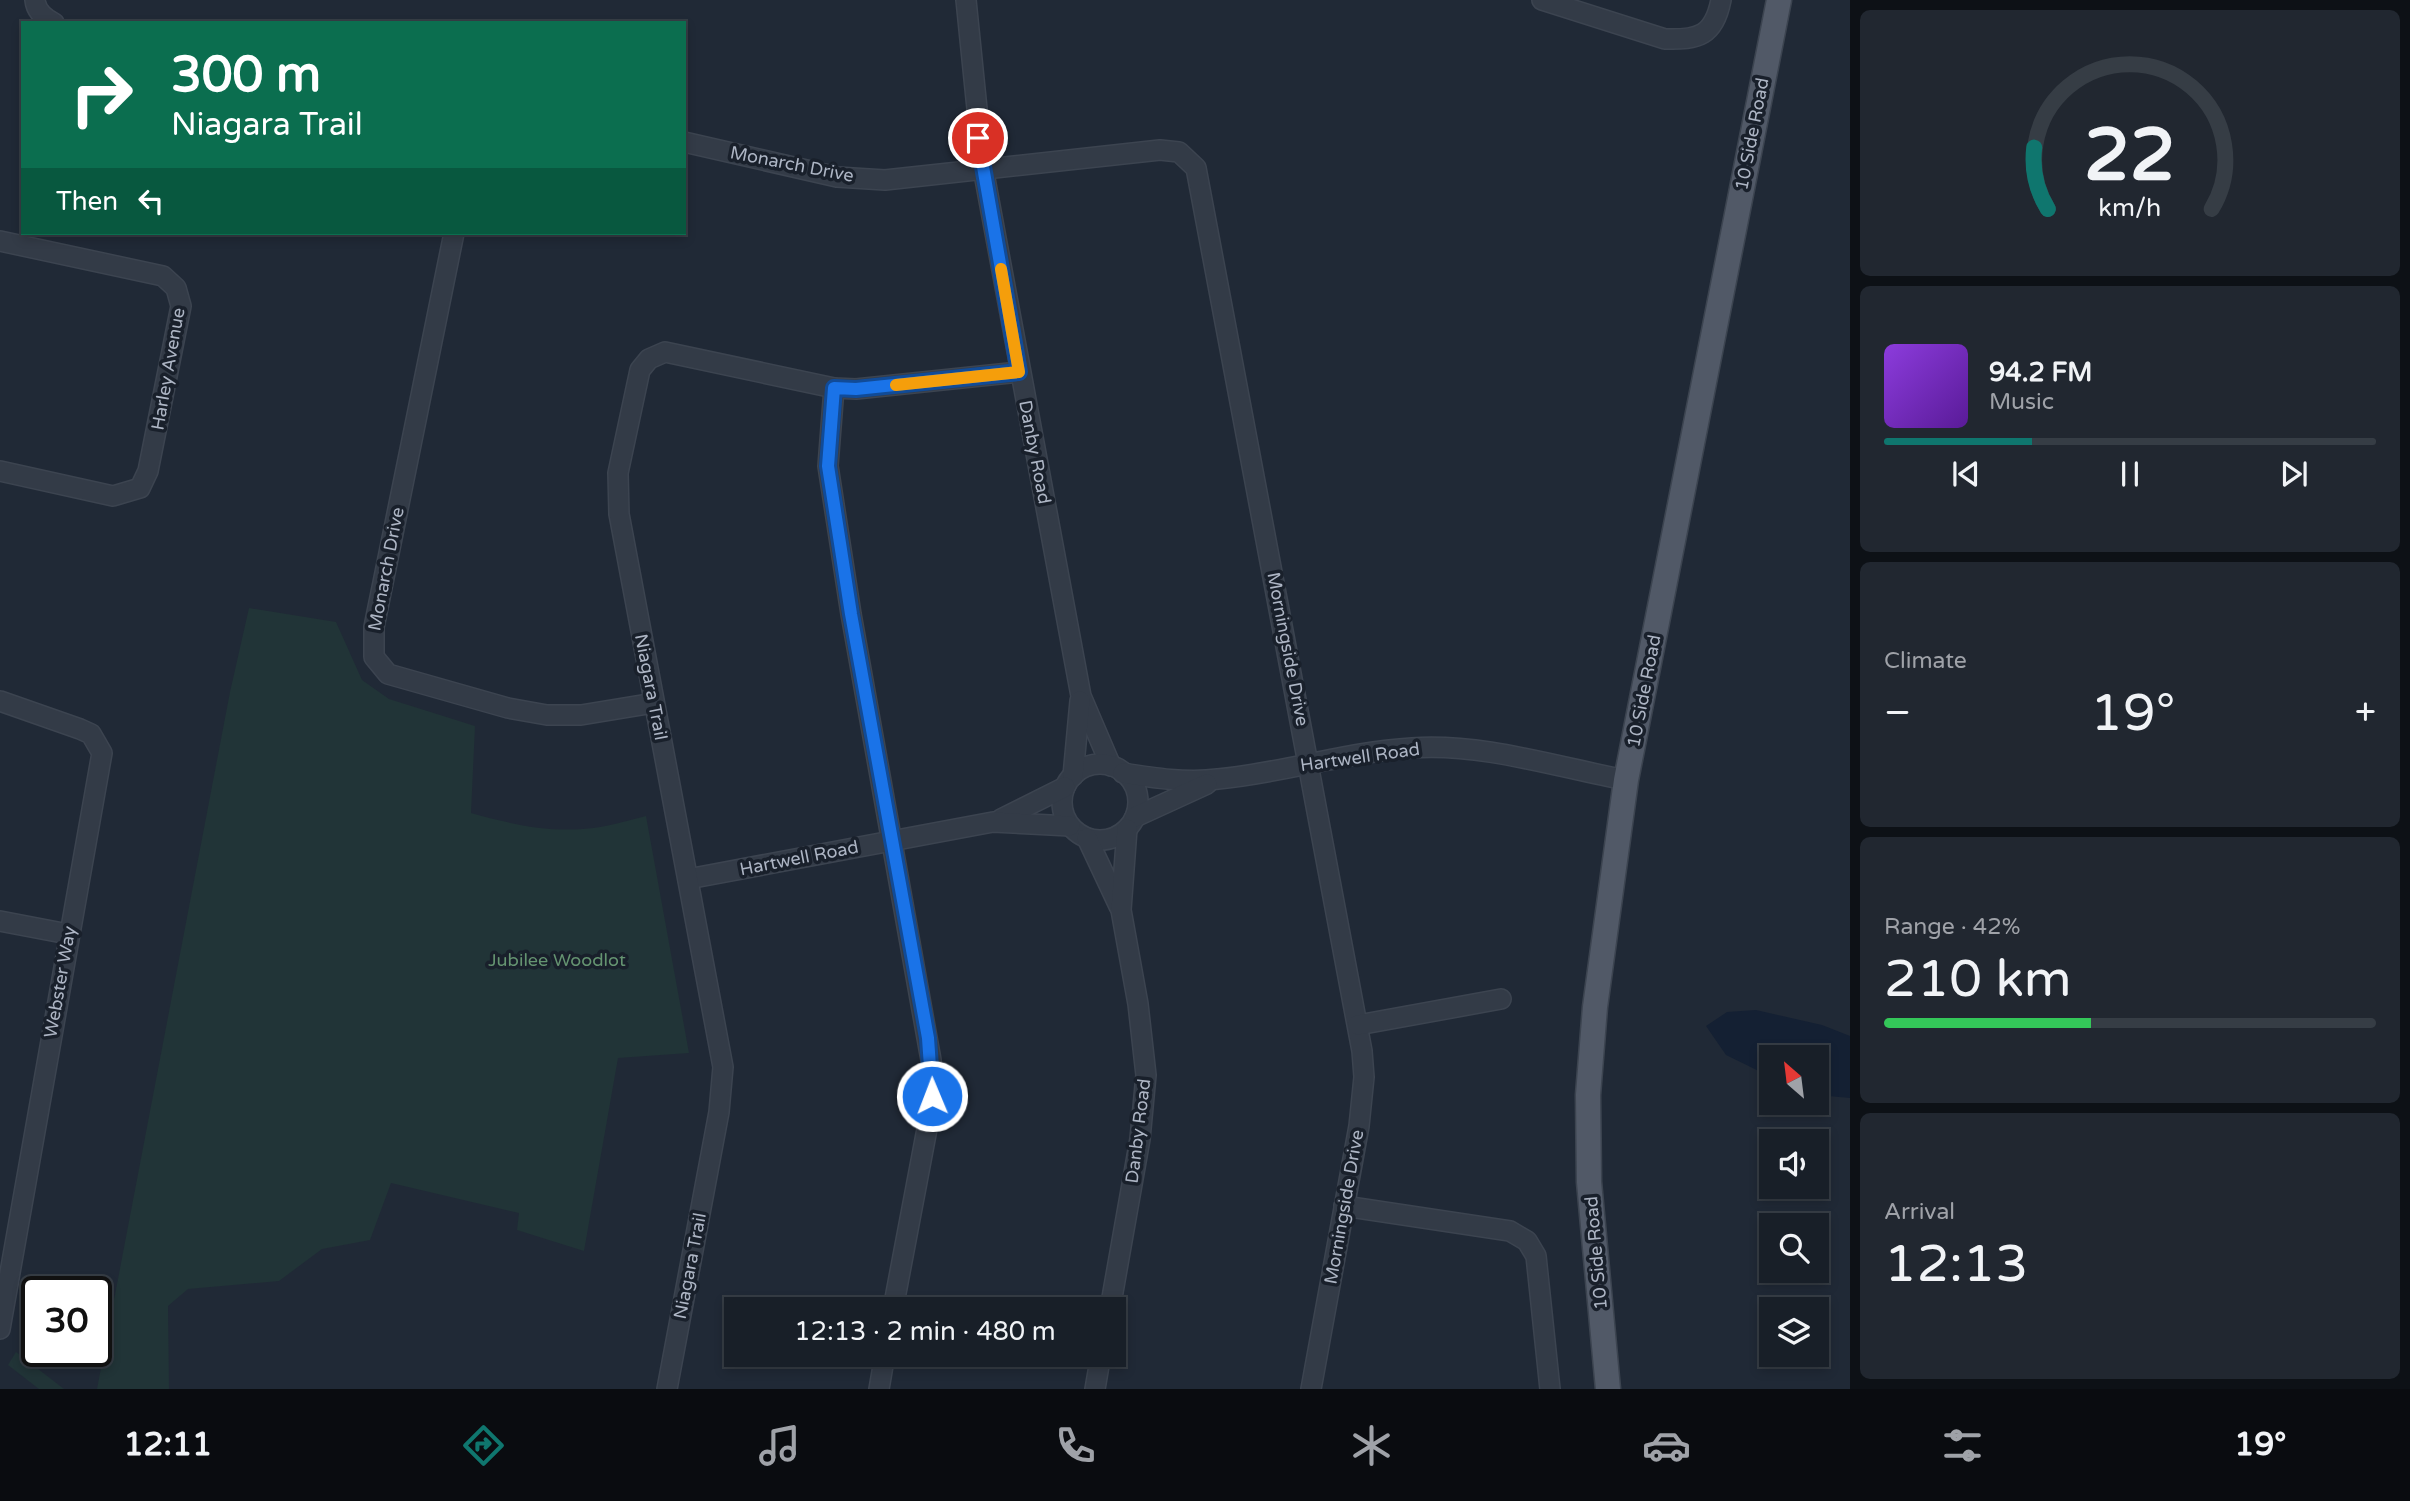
<!DOCTYPE html>
<html lang="en">
<head>
<meta charset="utf-8">
<style>
	:root { --surface:#181f28; --page:#212730; --text:#f1f3f6; --muted:#9fa2a8; --line:#363d45; --accent:#0f766e }
	body { margin:0; font-family:"Varela Round",sans-serif; background:var(--page); color:var(--text); height:100vh; display:flex; flex-direction:column; font-size:26px; white-space:nowrap }
	* { box-sizing:border-box; margin:0 }
	p { font-size:23px; color:var(--muted) }
	.icon { flex:none; width:38px; height:38px; fill:none; stroke:currentColor; stroke-width:2; stroke-linecap:round; stroke-linejoin:round }
	.map { position:relative; flex:1; overflow:hidden }
	.side { display:flex; flex-direction:column; gap:10px; padding:10px; background:#0d1116; width:560px }
	.side>* { flex:none }
	.banner { position:absolute; left:21px; top:21px; width:665px; height:214px; border-radius:0px; box-shadow:0 4px 10px #0003,0 0 0 2px var(--line); background:#0b6e4f; color:#fff; overflow:hidden }
	.needle { width:46px; rotate:332deg }
	.controls { position:absolute; left:1759px; top:1045px; display:grid; gap:14px }
	.controls a { display:grid; place-items:center; width:70px; height:70px; border-radius:0px; background:var(--surface); box-shadow:0 4px 10px #0003,0 0 0 2px var(--line); font-size:35px }
	.speed { position:absolute; left:21px; top:1276px; display:flex; gap:14px; font-size:35px; font-weight:700; text-align:center }
	.speed>* { display:grid; place-content:center; width:91px; height:91px; border-radius:50%; background:var(--surface); box-shadow:0 4px 10px #0003,0 0 0 2px var(--line); line-height:1 }
	.speed .limit { border:4px solid #111; border-radius:10px; background:#fff; color:#111 }
	.pin { position:absolute; display:grid; place-items:center; width:60px; height:60px; color:#fff; margin:-30px; border:4px solid #fff; border-radius:50%; box-shadow:0 2px 7px #0007 }
	.me { position:absolute; width:77px; margin:-38px; rotate:359deg; stroke-linejoin:round; filter:drop-shadow(0 0 5px #0008) }
	.turn { display:flex; align-items:center; gap:24px; height:147px; padding:0 35px; font-size:32px }
	.turn .icon { width:91px; height:91px; stroke-width:2.5 }
	.turn b { display:block; font-size:49px; line-height:60px }
	.then { display:flex; align-items:center; height:66px; padding:0 35px; background:#0003; gap:14px; font-size:26px }
	.big { font-size:52px; font-weight:600; line-height:1.1 }
	.side .tile { flex:1; display:flex; flex-direction:column; justify-content:center; gap:10px; min-width:0; padding:0 24px; border-radius:10px; background:var(--page) }
	.side .dial { align-items:center; gap:0 }
	.dial svg { height:182px; overflow:visible; fill:none; stroke:var(--line); stroke-width:7; stroke-linecap:round; text-anchor:middle }
	.dial text { fill:var(--text); stroke:none }
	.song { display:flex; align-items:center; gap:21px }
	.cover { width:84px; height:84px; border-radius:10px; background:linear-gradient(135deg,hsl(270 70% 55%),hsl(270 70% 35%)) }
	.played { height:7px; border-radius:4px; background:linear-gradient(90deg,var(--accent) 30%,var(--line) 30%) }
	.keys { display:flex; justify-content:space-around; direction:ltr }
	.heat { display:flex; justify-content:space-between; align-items:center; font-size:38px; direction:ltr }
	.charge { height:10px; border-radius:5px; background:linear-gradient(90deg,#34c759 42%,var(--line) 0) }
	.trip { position:absolute; left:724px; top:1297px; width:402px; height:70px; border-radius:0px; background:var(--surface); box-shadow:0 4px 10px #0003,0 0 0 2px var(--line); font-weight:600; line-height:70px; text-align:center }
	.menu { display:flex; height:112px; justify-content:space-around; align-items:center; background:#0a0c10; color:var(--muted) }
	.menu .icon { width:49px; height:49px }
	.menu .on { color:var(--accent) }
	.menu b { font-size:32px; color:var(--text) }
	main { display:flex; flex:1; min-height:0 }
	.map>svg:first-child { display:block }
	.green { fill:#213437 }
	.water { fill:#142033 }
	.lines { fill:none; stroke-linecap:round; stroke-linejoin:round }
	.minor-casing { stroke:#3c4450; stroke-width:22 }
	.major-casing { stroke:#3c4450; stroke-width:27 }
	.minor { stroke:#333b47; stroke-width:19 }
	.major { stroke:#515967; stroke-width:24 }
	.route-casing { stroke:#114b97; stroke-width:18 }
	.route { stroke:#1a73e8; stroke-width:12 }
	.slow { stroke:#f59e0b; stroke-width:12 }
	.labels { text-anchor:middle; stroke-width:7; stroke-linejoin:round; paint-order:stroke }
	.street-label { font-size:18px; fill:#adb5c4; stroke:#19202b }
	.park-label { font-size:18px; fill:#659471; stroke:#19202b }
</style>
</head>
<body>
<main>
<div class="map">
<svg width="1850" height="1389" viewBox="0 0 1850 1389">
	<rect width="100%" height="100%" fill="#202936"/>
	<g class="green">
		<path d="M249,608L336,622L362,680L389,699L475,726L471,813C507,823 544,832 583,829C604,828 626,821 646,816L689,1053L618,1058L584,1251L517,1230L519,1213L391,1183L370,1240L322,1249L279,1281L188,1289L168,1306L169,1389H97L230,692Z"/>
		<polygon points="16,1352 64,1389 39,1389 8,1365"/>
	</g>
	<polygon class="water" points="1756,1010 1822,1025 1850,1036 1850,1098 1817,1095 1816,1057 1771,1057 1771,1077 1726,1055 1706,1026 1727,1012"/>
	<g class="lines">
		<defs>
			<g id="minor">
				<path d="M35,0C36,11 44,18 54,23"/>
				<polyline points="966,0 983,168 1081,696 1111,766"/>
				<path d="M1542,0L1665,39C1698,40 1714,36 1721,0"/>
				<polyline points="684,142 837,177 885,180 1160,150 1179,152 1196,168 1362,1051 1364,1077 1359,1126 1311,1389"/>
				<polyline points="454,233 374,627 374,657 388,674 508,708 547,715 581,715 654,703"/>
				<polyline points="0,241 163,276 176,288 181,306 148,471 140,488 113,496 0,471"/>
				<polyline points="834,388 828,466 851,614 931,1060 930,1113 893,1309"/>
				<polyline points="0,701 80,729 91,734 102,753 0,1329"/>
				<circle cx="1100" cy="802" r="38"/>
				<path d="M1123,773C1154,778 1186,783 1218,779C1283,773 1346,752 1412,748C1483,743 1556,767 1626,780"/>
				<polyline points="1073,776 1080,701"/>
				<polyline points="1135,817 1207,784"/>
				<polyline points="1001,819 1065,787"/>
				<polyline points="1087,838 1119,906"/>
				<polyline points="688,879 993,822 1070,826"/>
				<polyline points="0,921 68,934"/>
				<polyline points="1358,1025 1501,999"/>
				<polyline points="1344,1206 1510,1231 1527,1241 1536,1256 1550,1389"/>
				<polyline points="1110,1309 1140,1139 1146,1075 1138,1004 1121,910 1127,829"/>
				<polyline points="667,1389 719,1112 723,1067 619,514 618,473 640,370 649,359 665,352 834,388 856,389 1019,372"/>
				<polyline points="879,1389 885,1354"/>
				<polyline points="1095,1389 1101,1354"/>
			</g>
			<polyline id="major" points="1608,1389 1589,1182 1588,1095 1595,1007 1626,780 1779,0"/>
		</defs>
		<use href="#minor" class="minor-casing"/>
		<use href="#major" class="major-casing"/>
		<use href="#minor" class="minor"/>
		<use href="#major" class="major"/>
	</g>
	<g class="lines">
		<defs>
			<polyline id="route" points="932,1096 928,1038 851,614 828,466 834,388 856,389 1019,372 978,138"/>
		</defs>
		<use href="#route" class="route-casing"/>
		<use href="#route" class="route"/>
		<polyline class="slow" points="896,385 1019,372 1001,269"/>
	</g>
	<g class="labels">
		<g class="street-label">
			<text transform="translate(1752 134) rotate(-79)" y="6">10 Side Road</text>
			<text transform="translate(792 164) rotate(11)" y="6">Monarch Drive</text>
			<text transform="translate(168 369) rotate(-80)" y="6">Harley Avenue</text>
			<text transform="translate(1035 452) rotate(79)" y="6">Danby Road</text>
			<text transform="translate(386 569) rotate(-79)" y="6">Monarch Drive</text>
			<text transform="translate(1288 649) rotate(79)" y="6">Morningside Drive</text>
			<text transform="translate(651 687) rotate(79)" y="6">Niagara Trail</text>
			<text transform="translate(1644 691) rotate(-79)" y="6">10 Side Road</text>
			<text transform="translate(1360 757) rotate(-8)" y="6">Hartwell Road</text>
			<text transform="translate(799 858) rotate(-11)" y="6">Hartwell Road</text>
			<text transform="translate(60 982) rotate(-80)" y="6">Webster Way</text>
			<text transform="translate(1138 1131) rotate(-83)" y="6">Danby Road</text>
			<text transform="translate(1344 1207) rotate(-80)" y="6">Morningside Drive</text>
			<text transform="translate(1596 1253) rotate(-95)" y="6">10 Side Road</text>
			<text transform="translate(690 1266) rotate(-79)" y="6">Niagara Trail</text>
		</g>
		<g class="park-label">
			<text x="557" y="966">Jubilee Woodlot</text>
		</g>
	</g>
</svg>
<div class="controls">
<a><svg class="needle" viewBox="-14 -14 28 28"><path d="M0-13l5 13h-10z" fill="#e53935"/><path d="M0 13l5-13h-10z" fill="#9fa2a8"/></svg></a>
<a><svg class="icon" aria-label="sound" viewBox="0 0 24 24"><path d="M4 9h4l5-4v14l-5-4H4zM17 9q2 3 0 6"/></svg></a>
<a><svg class="icon" aria-label="search" viewBox="0 0 24 24"><circle cx="10" cy="10" r="6"/><path d="M15 15l6 6"/></svg></a>
<a><svg class="icon" aria-label="layers" viewBox="0 0 24 24"><path d="M12 4l9 5-9 5-9-5zM3 14l9 5 9-5"/></svg></a>
</div>
<div class="speed"><div class="limit">30</div></div>
<div class="pin" style="left:978px;top:138px;background:#d93025"><svg class="icon" aria-label="arrive" viewBox="0 0 24 24"><path d="M6 21V4h12l-3 4 3 4H6"/></svg></div>
<svg class="me" style="left:932px;top:1096px" viewBox="-20 -20 40 40"><circle r="17" fill="#1a73e8" stroke="#fff" stroke-width="3"/><path d="M0-11L8 9 0 5-8 9z" fill="#fff"/></svg>
<div class="trip">12:13 · 2 min · 480 m</div>
<div class="banner">
<div class="turn"><svg class="icon" aria-label="right" viewBox="0 0 24 24"><path d="M7 20v-9h11M14 6l5 5-5 5"/></svg><div><b>300 m</b>Niagara Trail</div></div>
<div class="then">Then<svg class="icon" aria-label="left" viewBox="0 0 24 24"><path d="M17 20v-9H6M10 6l-5 5 5 5"/></svg></div>
</div>
</div>
<section class="side">
<div class="tile dial"><svg viewBox="0 0 100 80">
<path d="M14 69A42 42 0 1 1 86 69"/>
<path d="M14 69A42 42 0 0 1 8 42" stroke="#0f766e"/>
<text x="50" y="56" font-size="32" font-weight="700">22</text>
<text x="50" y="72" font-size="11">km/h</text>
</svg></div>
<div class="tile">
<div class="song"><i class="cover"></i><div><b>94.2 FM</b><p>Music</p></div></div>
<div class="played"></div>
<div class="keys"><svg class="icon" aria-label="previous" viewBox="0 0 24 24"><path d="M18 5L8 12l10 7zM5 5v14"/></svg><svg class="icon" aria-label="pause" viewBox="0 0 24 24"><path d="M8 5v14M16 5v14"/></svg><svg class="icon" aria-label="next" viewBox="0 0 24 24"><path d="M6 5l10 7-10 7zM19 5v14"/></svg></div>
</div>
<div class="tile"><p>Climate</p>
<div class="heat"><a>−</a><b class="big">19°</b><a>+</a></div>
</div>
<div class="tile"><p>Range · 42%</p><b class="big">210 km</b><div class="charge"></div></div>
<div class="tile"><p>Arrival</p><b class="big">12:13</b></div>
</section>
</main>
<nav class="menu">
<b>12:11</b>
<svg class="icon on" aria-label="directions" viewBox="0 0 24 24"><path d="M12 3l9 9-9 9-9-9zM9 14v-3h6M13 9l2 2-2 2"/></svg>
<svg class="icon" aria-label="music" viewBox="0 0 24 24"><path d="M9 18V5l10-2v13"/><circle cx="6" cy="18" r="3"/><circle cx="16" cy="16" r="3"/></svg>
<svg class="icon" aria-label="phone" viewBox="0 0 24 24"><path d="M5 4h4l2 5-3 2q2 4 5 5l2-3 5 2v4C11 20 4 13 5 4z"/></svg>
<svg class="icon" aria-label="climate" viewBox="0 0 24 24"><path d="M12 3v18M4 7l16 10M4 17L20 7"/></svg>
<svg class="icon" aria-label="car" viewBox="0 0 24 24"><path d="M5 17H2v-5l4-1 3-4h7l3 4 3 1v5h-3M9 17h6M6 11h13"/><circle cx="7" cy="17" r="2"/><circle cx="17" cy="17" r="2"/></svg>
<svg class="icon" aria-label="filters" viewBox="0 0 24 24"><path d="M4 7h16M4 17h16"/><circle cx="9" cy="7" r="2"/><circle cx="15" cy="17" r="2"/></svg>
<b>19°</b>
</nav>
</body>
</html>
